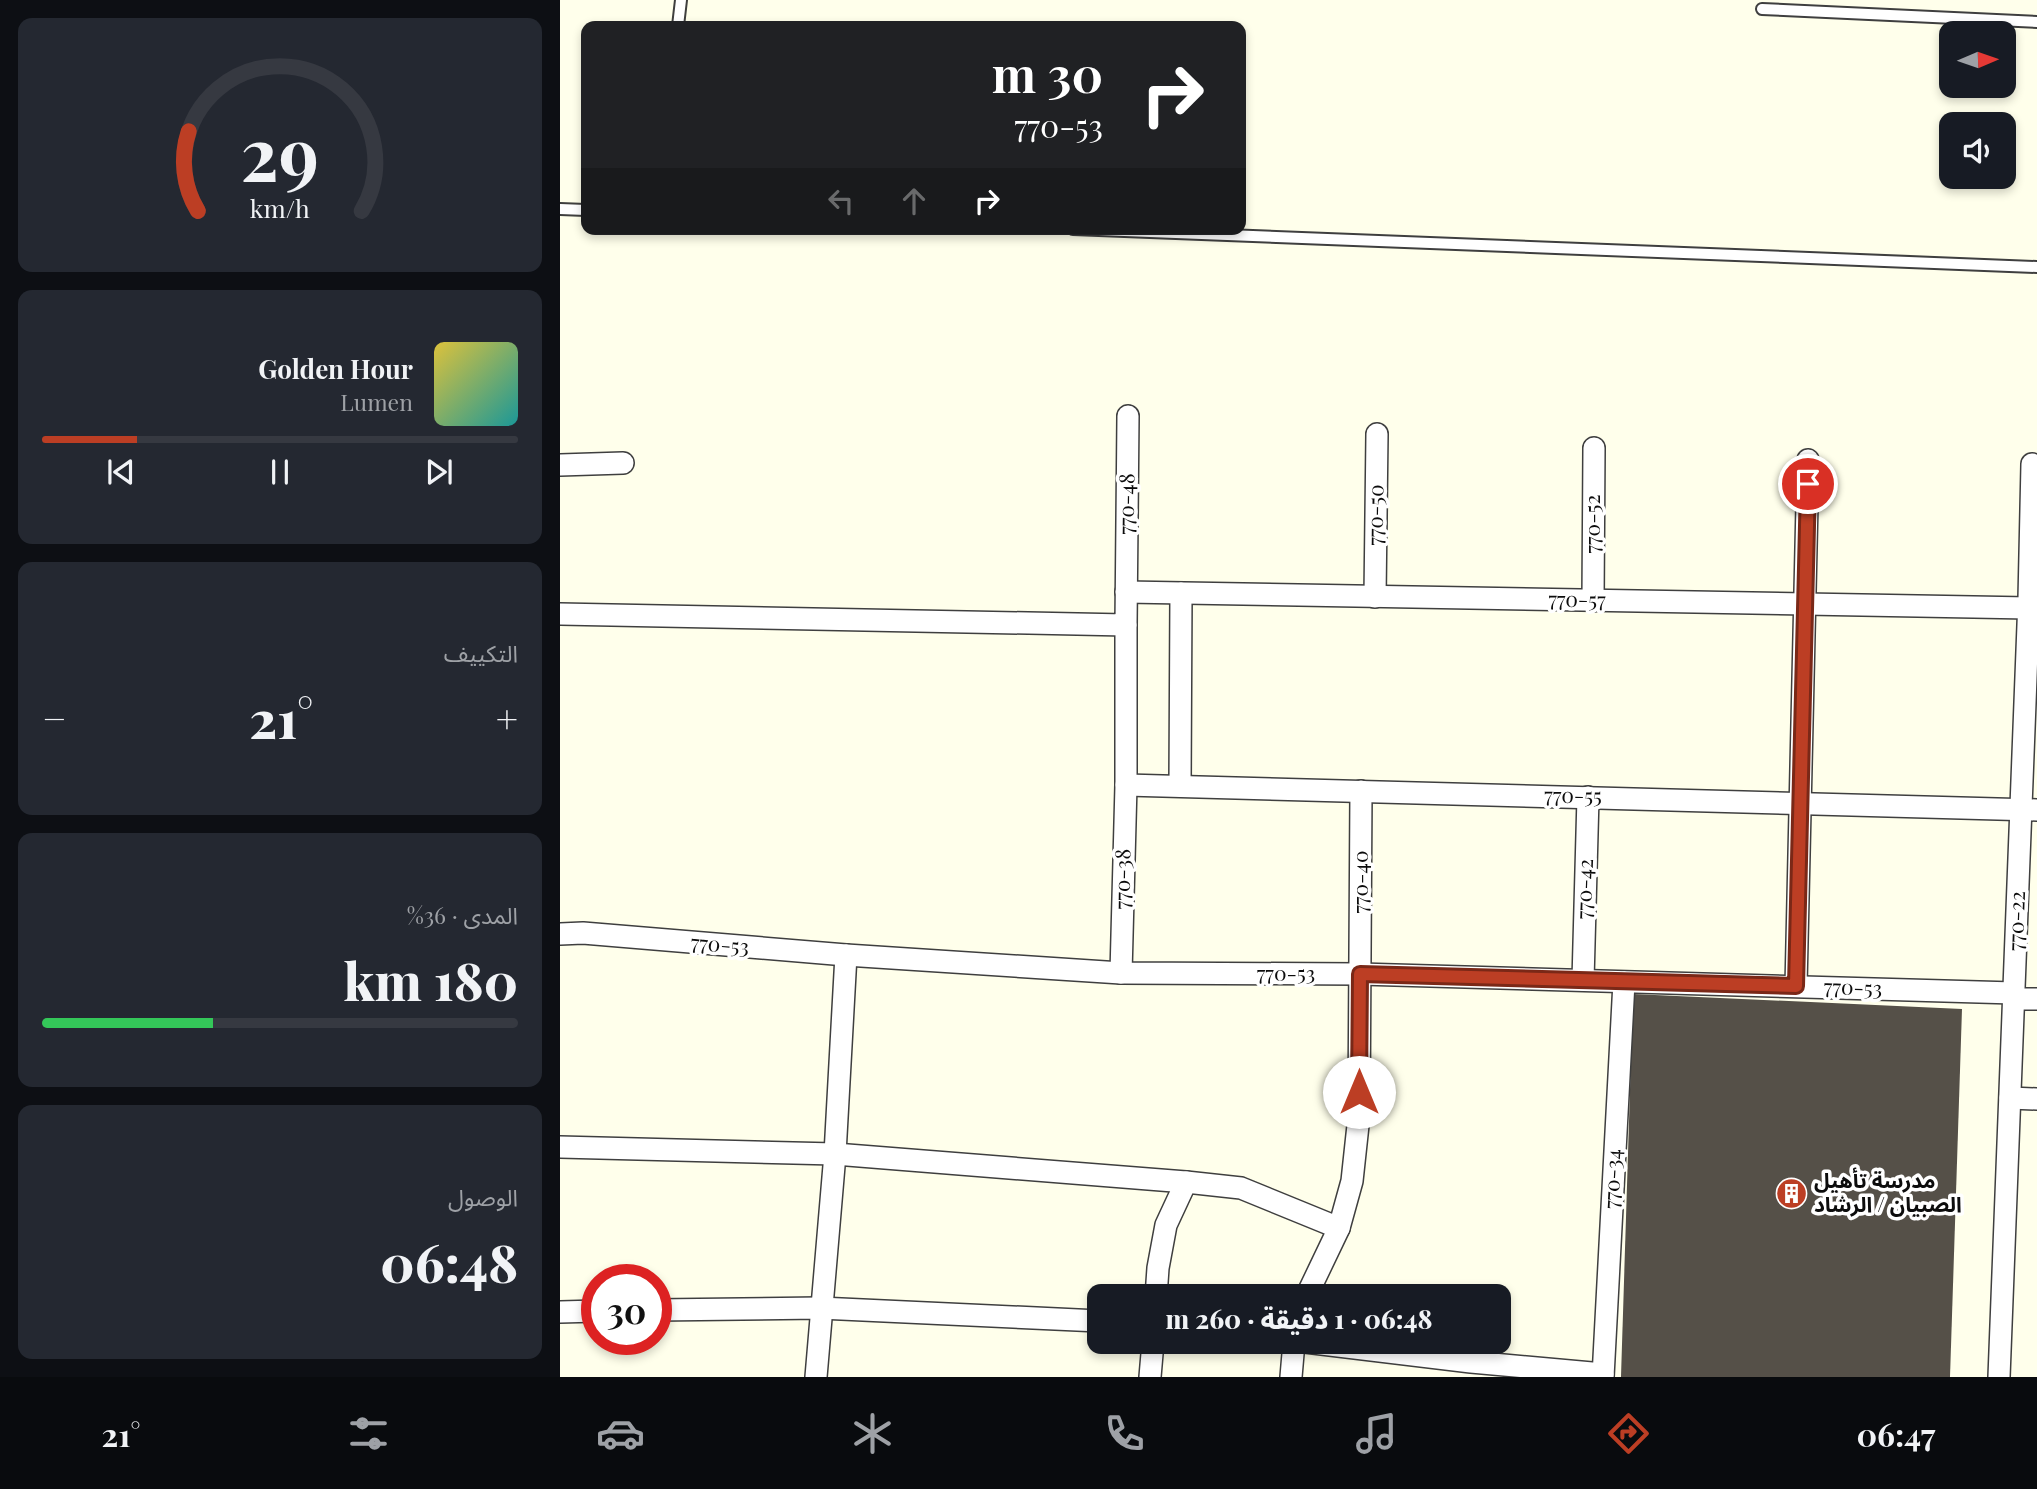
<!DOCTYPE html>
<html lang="ar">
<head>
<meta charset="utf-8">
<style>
	:root { --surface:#171b24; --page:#242831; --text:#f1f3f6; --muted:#9ea1a6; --line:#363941; --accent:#bc3e24 }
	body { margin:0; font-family:"Playfair Display","Noto Sans Arabic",serif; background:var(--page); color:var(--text); direction:rtl; height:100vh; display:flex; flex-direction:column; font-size:26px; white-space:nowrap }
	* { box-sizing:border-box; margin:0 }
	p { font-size:23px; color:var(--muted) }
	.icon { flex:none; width:38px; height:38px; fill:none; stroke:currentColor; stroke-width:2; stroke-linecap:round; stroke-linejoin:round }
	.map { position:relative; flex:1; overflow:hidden; direction:ltr }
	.side { display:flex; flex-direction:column; gap:18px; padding:18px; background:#0d0f14; width:560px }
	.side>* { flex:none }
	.top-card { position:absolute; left:21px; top:21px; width:665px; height:214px; border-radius:14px; box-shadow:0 4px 10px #0003; direction:rtl; background:#202124; color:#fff; overflow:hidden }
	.needle { width:46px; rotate:88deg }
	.fabs { position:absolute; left:1379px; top:21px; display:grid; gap:14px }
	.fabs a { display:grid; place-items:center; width:77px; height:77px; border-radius:14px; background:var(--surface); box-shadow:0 4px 10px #0003; font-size:35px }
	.speed { position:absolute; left:21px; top:1264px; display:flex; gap:14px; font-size:35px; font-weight:700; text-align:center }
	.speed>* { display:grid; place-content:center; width:91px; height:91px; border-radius:50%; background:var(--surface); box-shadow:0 4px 10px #0003; line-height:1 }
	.speed .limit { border:10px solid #d22; background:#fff; color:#111 }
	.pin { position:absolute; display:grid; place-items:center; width:60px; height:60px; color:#fff; margin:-30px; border:4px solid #fff; border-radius:50%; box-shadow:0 2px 7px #0007 }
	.me { position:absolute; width:77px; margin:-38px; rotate:0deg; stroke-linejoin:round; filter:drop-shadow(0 0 5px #0008) }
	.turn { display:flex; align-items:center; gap:24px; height:147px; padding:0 28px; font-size:32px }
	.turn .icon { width:91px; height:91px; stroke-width:2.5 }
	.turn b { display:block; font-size:49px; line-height:60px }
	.lanes { display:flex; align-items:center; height:66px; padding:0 28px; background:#0003; justify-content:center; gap:35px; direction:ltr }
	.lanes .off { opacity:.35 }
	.big { font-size:52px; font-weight:800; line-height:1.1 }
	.side .tile { flex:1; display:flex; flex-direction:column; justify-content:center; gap:10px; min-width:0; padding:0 24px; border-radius:14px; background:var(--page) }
	.side .dial { align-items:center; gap:0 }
	.dial svg { height:182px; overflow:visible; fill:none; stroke:var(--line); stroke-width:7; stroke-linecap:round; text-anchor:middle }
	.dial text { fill:var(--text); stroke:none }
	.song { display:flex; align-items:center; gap:21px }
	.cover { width:84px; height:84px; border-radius:10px; background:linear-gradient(135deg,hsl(50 70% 55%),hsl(180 70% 35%)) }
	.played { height:7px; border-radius:4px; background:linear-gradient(90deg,var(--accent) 20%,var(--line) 20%) }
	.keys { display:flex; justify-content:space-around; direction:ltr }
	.heat { display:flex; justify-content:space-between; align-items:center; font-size:38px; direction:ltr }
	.charge { height:10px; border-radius:5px; background:linear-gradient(90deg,#34c759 36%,var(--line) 0) }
	.trip { position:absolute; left:527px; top:1284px; width:424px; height:70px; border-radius:14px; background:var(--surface); box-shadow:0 4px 10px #0003; font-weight:800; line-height:70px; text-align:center; direction:rtl }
	.tab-bar { display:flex; height:112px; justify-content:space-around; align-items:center; background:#090b0e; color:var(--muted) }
	.tab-bar .icon { width:49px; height:49px }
	.tab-bar .current { color:var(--accent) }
	.tab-bar b { font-size:32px; color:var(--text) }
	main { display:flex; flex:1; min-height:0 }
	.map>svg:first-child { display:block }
	.building { fill:#555048 }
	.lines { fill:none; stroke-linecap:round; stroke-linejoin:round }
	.service-casing { stroke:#3f3f3f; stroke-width:14 }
	.minor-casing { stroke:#3f3f3f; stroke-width:24 }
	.service { stroke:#fff; stroke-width:10 }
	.minor { stroke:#fff; stroke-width:21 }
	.route-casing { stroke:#7a2817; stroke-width:18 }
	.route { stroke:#bc3e24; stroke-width:12 }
	.labels { text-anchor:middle; stroke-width:7; stroke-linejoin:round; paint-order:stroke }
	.street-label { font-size:21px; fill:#0c0c0c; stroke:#fff }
	.poi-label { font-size:21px; font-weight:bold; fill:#0c0c0c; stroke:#fff; text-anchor:start }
</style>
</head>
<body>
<main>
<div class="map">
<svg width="1477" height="1377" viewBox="0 0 1477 1377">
	<rect width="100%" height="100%" fill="#ffffeb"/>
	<polygon class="building" points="1073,994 1402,1009 1390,1377 1061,1377"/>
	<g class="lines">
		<defs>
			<g id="service">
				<polyline points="1202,9 1477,22"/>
				<polyline points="118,26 121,0"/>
				<polyline points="0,209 26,210"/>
				<polyline points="513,229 1477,267"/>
			</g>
			<g id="minor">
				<polyline points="0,465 63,463"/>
				<polyline points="566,592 1469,608"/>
				<polyline points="815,597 817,434"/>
				<polyline points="1033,601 1034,448"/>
				<polyline points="0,614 566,625 568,416"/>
				<polyline points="566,785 1477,810"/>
				<polyline points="620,786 621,593"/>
				<polyline points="0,934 23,933 286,955 561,973 800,974 1454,993"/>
				<polyline points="561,973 566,785 566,625"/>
				<polyline points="1023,980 1028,797"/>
				<polyline points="1236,986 1248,460"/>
				<polyline points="1454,999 1477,999"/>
				<polyline points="1450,1098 1477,1099"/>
				<polyline points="0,1147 275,1154 626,1182 681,1188 779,1228"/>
				<polyline points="596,1297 598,1268 606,1225 626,1182"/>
				<polyline points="746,1297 779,1228 792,1181 799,1116 801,791"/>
				<polyline points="96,1310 260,1308 539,1321"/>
				<polyline points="0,1312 37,1311"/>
				<polyline points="745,1342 911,1362 1043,1374"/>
				<polyline points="256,1377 275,1154 286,955"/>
				<polyline points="590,1377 593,1342"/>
				<polyline points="731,1377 734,1342"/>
				<polyline points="1043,1377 1064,982"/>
				<polyline points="1439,1377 1469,599 1472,464"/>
			</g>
		</defs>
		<use href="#service" class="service-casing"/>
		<use href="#minor" class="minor-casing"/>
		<use href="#service" class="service"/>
		<use href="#minor" class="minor"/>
	</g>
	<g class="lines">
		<defs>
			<polyline id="route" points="799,1092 800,974 1236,986 1248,484"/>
		</defs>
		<use href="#route" class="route-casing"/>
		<use href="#route" class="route"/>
	</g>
	<defs>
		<symbol id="building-disc" viewBox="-11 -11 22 22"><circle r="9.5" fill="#bc3e24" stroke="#fff"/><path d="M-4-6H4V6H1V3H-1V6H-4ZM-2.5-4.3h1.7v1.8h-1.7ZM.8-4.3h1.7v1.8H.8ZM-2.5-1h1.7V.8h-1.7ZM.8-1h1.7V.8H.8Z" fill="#fff"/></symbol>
	</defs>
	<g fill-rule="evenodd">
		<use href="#building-disc" x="1214" y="1176" width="35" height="35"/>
	</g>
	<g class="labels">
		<g class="street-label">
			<text transform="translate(567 504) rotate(-89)" y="7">770-48</text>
			<text transform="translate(816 515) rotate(-89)" y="7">770-50</text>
			<text transform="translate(1033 524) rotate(-90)" y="7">770-52</text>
			<text transform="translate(1017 600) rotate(1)" y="7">770-57</text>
			<text transform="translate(1013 796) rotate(1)" y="7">770-55</text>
			<text transform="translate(563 879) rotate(-89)" y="7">770-38</text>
			<text transform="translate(801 882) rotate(-90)" y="7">770-40</text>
			<text transform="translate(1025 889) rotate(-88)" y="7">770-42</text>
			<text transform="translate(1457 921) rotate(-88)" y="7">770-22</text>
			<text transform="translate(160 945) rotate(5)" y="7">770-53</text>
			<text x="726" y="981">770-53</text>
			<text transform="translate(1293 988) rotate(2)" y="7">770-53</text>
			<text transform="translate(1053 1179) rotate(-87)" y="7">770-34</text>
		</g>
		<g class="poi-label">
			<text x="1254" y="1188">مدرسة تأهيل<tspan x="1254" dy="24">الصبيان / الرشاد</tspan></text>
		</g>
	</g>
</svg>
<div class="fabs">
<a><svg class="needle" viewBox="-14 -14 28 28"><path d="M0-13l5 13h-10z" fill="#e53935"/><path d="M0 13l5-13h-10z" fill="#9ea1a6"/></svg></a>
<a><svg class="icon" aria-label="sound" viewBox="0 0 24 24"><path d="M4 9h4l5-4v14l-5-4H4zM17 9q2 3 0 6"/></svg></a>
</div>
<div class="speed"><div class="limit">30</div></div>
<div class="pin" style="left:1248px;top:484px;background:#d93025"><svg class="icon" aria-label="arrive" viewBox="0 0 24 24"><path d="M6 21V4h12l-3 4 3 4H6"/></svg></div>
<svg class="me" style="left:799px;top:1092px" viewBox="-20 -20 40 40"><circle r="19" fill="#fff"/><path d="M0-13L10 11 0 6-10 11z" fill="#bc3e24"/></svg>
<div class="trip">06:48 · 1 دقيقة · 260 m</div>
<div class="top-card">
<div class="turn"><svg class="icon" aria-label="right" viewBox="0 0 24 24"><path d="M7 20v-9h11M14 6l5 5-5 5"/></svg><div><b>30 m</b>770-53</div></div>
<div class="lanes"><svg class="icon off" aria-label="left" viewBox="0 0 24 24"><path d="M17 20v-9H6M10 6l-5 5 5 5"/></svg><svg class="icon off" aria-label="ahead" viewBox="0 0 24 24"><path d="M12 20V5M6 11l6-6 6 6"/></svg><svg class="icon" aria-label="right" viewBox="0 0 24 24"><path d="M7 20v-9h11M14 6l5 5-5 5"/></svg></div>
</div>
</div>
<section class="side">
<div class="tile dial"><svg viewBox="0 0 100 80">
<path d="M14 69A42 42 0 1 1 86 69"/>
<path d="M14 69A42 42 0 0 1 10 34" stroke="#bc3e24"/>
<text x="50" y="56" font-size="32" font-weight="700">29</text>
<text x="50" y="72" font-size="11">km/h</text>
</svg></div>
<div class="tile">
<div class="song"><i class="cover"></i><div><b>Golden Hour</b><p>Lumen</p></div></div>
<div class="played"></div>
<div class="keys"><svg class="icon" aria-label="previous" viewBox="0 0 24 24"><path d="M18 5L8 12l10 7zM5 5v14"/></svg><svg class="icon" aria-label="pause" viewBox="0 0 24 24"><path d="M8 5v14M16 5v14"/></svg><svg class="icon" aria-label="next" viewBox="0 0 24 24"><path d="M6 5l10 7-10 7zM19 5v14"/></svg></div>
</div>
<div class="tile"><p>التكييف</p>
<div class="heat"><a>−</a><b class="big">21°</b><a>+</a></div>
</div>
<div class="tile"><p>المدى · 36%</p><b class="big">180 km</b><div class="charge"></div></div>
<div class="tile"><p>الوصول</p><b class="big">06:48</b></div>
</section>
</main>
<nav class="tab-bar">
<b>06:47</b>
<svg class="icon current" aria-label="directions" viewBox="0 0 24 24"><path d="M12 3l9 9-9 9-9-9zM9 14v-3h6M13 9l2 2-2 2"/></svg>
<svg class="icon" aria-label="music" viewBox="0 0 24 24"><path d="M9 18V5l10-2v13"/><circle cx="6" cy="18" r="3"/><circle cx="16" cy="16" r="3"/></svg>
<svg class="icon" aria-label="phone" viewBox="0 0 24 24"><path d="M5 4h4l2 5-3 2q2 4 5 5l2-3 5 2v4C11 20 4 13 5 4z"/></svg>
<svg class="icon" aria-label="climate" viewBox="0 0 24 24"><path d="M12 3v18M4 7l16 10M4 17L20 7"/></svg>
<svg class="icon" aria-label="car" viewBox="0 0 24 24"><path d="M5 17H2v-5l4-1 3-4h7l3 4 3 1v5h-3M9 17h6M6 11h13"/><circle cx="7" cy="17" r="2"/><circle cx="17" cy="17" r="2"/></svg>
<svg class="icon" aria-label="filters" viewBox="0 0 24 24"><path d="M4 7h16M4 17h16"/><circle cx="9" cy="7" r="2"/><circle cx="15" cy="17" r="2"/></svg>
<b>21°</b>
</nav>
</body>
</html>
